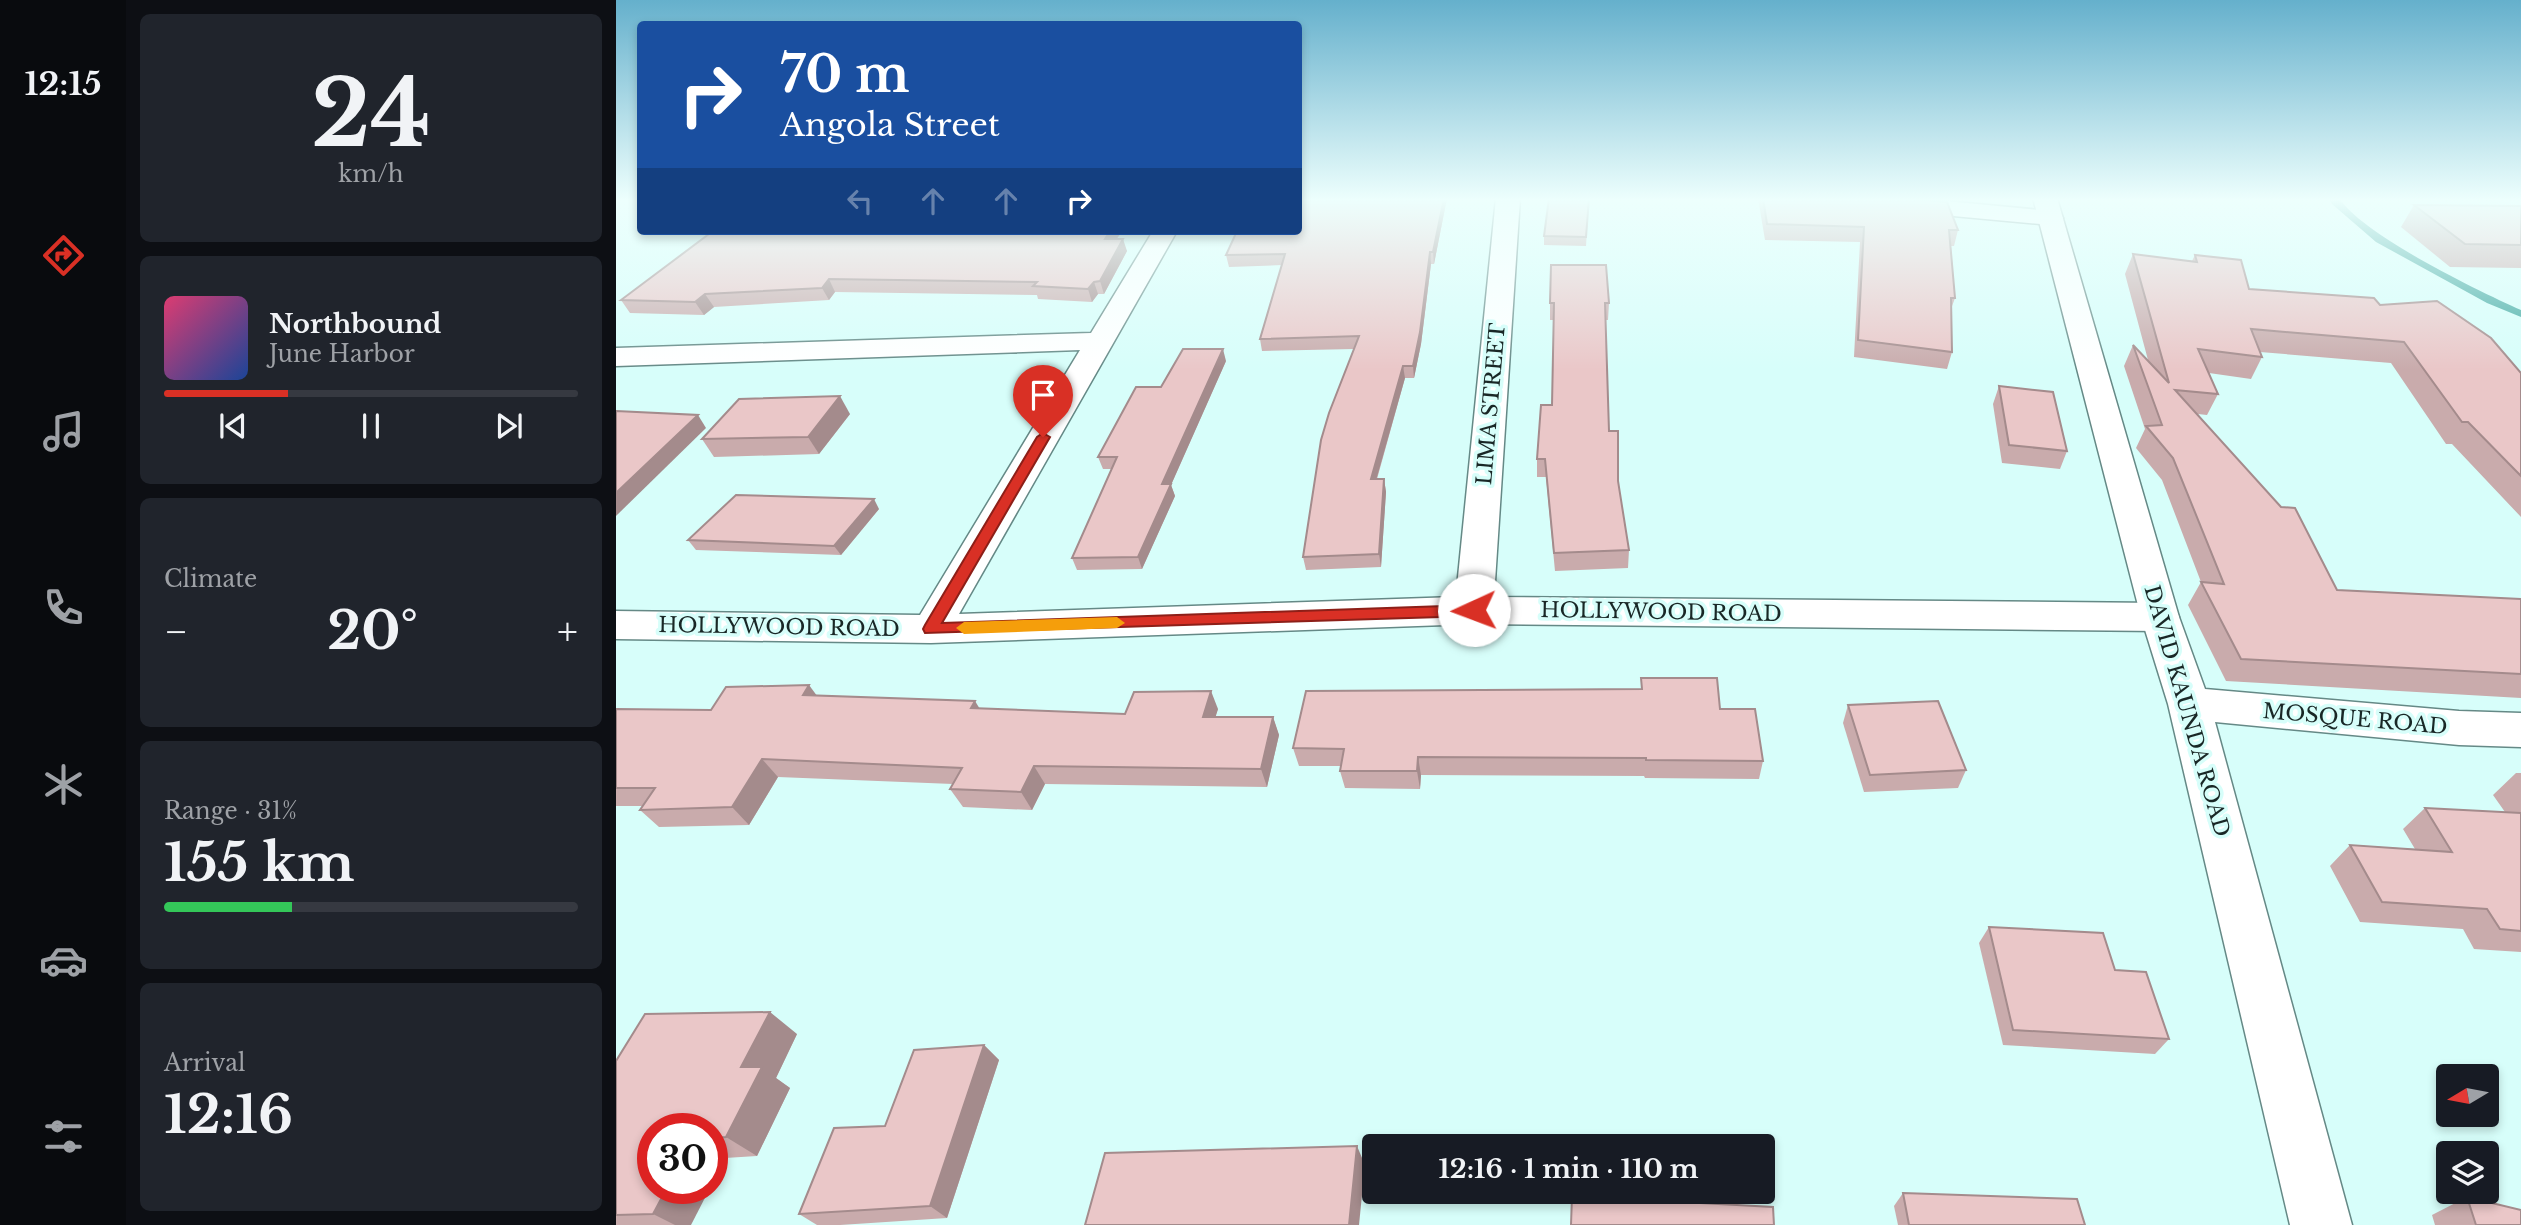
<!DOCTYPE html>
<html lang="en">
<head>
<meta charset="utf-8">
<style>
	:root { --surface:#171b24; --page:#20242c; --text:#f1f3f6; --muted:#9ea1a6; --line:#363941; --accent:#d93025 }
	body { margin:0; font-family:"Libre Baskerville",serif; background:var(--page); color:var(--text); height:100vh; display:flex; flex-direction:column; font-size:26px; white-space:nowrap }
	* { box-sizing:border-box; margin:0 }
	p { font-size:23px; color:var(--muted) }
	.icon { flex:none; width:38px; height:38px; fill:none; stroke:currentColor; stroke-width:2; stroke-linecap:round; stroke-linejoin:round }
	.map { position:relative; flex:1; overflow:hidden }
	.sheet { display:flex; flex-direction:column; gap:14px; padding:14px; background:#0d0f14; width:490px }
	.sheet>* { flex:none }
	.hud { position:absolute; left:21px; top:21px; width:665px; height:214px; border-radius:7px; box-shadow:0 4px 10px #0003; background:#1a4fa0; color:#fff; overflow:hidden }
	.needle { width:46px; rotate:260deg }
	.fabs { position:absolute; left:1820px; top:1064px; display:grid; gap:14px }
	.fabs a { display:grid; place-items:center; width:63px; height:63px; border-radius:7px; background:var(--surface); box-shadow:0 4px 10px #0003; font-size:35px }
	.speed { position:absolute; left:21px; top:1113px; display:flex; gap:14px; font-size:35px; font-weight:700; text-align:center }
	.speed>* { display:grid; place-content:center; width:91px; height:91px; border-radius:50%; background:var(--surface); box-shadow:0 4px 10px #0003; line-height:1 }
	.speed .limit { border:10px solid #d22; background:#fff; color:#111 }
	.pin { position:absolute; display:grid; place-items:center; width:60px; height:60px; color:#fff; margin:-72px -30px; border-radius:50% 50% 50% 0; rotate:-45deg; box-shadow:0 0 7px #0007 }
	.pin .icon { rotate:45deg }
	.me { position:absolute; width:77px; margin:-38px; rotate:268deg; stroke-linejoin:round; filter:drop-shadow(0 0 5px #0008) }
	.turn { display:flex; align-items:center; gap:24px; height:147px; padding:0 28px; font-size:32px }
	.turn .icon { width:91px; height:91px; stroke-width:2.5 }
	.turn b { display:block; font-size:49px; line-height:60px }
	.lanes { display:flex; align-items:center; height:66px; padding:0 28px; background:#0003; justify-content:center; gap:35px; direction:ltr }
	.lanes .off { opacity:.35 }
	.big { font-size:52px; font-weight:800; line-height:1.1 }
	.sheet .card { flex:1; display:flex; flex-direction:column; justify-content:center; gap:10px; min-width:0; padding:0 24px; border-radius:10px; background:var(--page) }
	.sheet .dial { align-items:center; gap:0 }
	.dial b { font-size:91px; line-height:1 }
	.song { display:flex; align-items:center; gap:21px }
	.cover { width:84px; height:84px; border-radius:10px; background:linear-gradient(135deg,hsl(340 70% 55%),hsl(220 70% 35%)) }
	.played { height:7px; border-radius:4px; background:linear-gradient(90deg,var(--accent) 30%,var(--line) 30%) }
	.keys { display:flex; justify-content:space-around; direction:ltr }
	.heat { display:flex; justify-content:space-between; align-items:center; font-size:38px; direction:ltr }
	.charge { height:10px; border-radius:5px; background:linear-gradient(90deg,#34c759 31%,var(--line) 0) }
	.trip { position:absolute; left:746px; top:1134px; width:413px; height:70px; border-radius:7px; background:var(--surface); box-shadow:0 4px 10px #0003; font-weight:800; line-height:70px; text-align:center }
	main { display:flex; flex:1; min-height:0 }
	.tab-bar { display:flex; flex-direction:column; width:126px; justify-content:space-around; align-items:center; background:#090b0e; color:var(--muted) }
	.tab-bar .icon { width:49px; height:49px }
	.tab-bar .on { color:var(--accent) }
	.tab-bar b { font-size:32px; color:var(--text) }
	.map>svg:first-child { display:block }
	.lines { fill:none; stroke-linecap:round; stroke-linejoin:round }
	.stream { fill:#42a9a2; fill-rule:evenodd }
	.street-casing { stroke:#658986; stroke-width:3 }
	.secondary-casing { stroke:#658986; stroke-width:3 }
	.street { fill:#fff; fill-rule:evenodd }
	.secondary { fill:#fff; fill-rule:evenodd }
	.wall { fill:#c9abac }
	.shaded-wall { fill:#a48b8c }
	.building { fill:#eac7c8; stroke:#a48b8c; stroke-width:2 }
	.route { fill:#d93025; stroke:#8d1f18; stroke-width:2 }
	.slow { fill:#f59e0b }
	.labels { text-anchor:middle; stroke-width:7; stroke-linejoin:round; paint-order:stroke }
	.street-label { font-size:21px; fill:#192726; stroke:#d7fefa }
</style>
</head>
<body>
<main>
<nav class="tab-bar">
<b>12:15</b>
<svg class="icon on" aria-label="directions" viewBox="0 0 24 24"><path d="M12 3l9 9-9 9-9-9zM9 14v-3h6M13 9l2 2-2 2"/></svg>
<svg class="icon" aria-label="music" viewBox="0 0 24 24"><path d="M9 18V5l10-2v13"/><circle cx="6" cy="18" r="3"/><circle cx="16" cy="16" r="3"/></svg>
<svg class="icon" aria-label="phone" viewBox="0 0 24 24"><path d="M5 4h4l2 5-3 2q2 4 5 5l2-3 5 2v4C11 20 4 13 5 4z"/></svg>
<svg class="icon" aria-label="climate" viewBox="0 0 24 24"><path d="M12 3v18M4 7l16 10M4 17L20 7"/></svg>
<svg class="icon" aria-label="car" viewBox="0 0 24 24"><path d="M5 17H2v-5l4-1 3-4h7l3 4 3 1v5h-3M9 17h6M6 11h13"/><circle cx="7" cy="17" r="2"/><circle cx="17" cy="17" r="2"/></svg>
<svg class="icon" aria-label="filters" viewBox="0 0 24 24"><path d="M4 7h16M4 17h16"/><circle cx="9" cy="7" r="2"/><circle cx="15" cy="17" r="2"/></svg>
</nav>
<section class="sheet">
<div class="card dial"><b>24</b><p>km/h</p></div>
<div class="card">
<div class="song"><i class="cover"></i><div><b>Northbound</b><p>June Harbor</p></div></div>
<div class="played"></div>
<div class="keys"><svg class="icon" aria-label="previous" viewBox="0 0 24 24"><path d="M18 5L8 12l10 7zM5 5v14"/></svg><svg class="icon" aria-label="pause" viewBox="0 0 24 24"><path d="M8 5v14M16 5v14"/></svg><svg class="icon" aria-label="next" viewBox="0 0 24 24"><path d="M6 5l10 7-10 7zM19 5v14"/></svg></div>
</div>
<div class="card"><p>Climate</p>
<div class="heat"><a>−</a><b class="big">20°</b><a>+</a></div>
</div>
<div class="card"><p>Range · 31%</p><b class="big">155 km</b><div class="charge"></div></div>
<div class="card"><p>Arrival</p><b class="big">12:16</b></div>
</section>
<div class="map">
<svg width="1905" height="1225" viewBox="0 0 1905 1225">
	<rect width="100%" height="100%" fill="#d7fefa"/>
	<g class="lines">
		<path class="stream" d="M1713,198H1723C1747,235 1862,291 1905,310V317L1871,303L1760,242L1716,204Z"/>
		<defs>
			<g id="street">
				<polygon points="880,198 904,198 878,597 1544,603 1558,607 1563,617 1558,627 1544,631 858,624 315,643 0,639 0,611 304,615 464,350 0,366 0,348 475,333 537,231 561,231 343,614 840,597"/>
				<polygon points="1207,198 1299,198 1435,211 1443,213 1447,218 1443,223 1435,225 1218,205 1210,203"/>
			</g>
			<polygon id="secondary" points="1417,198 1441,198 1563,617 1589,689 1843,711 1905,713 1905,747 1843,745 1599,722 1736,1225 1674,1225 1552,704 1525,617"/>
		</defs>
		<use href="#street" class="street-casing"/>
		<use href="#secondary" class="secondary-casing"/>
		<use href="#street" class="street"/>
		<use href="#secondary" class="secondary"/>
	</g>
	<g class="wall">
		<polygon points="831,198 818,264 815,264 805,344 798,378 789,378 761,479 768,479 770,492 765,567 690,570 687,557 738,349 646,351 644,339 666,265 613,267 610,255"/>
		<polygon points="973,198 970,246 928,245 928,236"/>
		<polygon points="1142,198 1290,198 1342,230 1338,246 1335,246 1339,298 1335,309 1336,352 1331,369 1238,357 1244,242 1149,240"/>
		<polygon points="1798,205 1905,206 1905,268 1834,267 1785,227"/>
		<polygon points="501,239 511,251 488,294 482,294 476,302 422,299 421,295 219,292 213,300 98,307 88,315 14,313 5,300"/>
		<polygon points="1517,254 1576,261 1579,255 1633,289 1764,305 1905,373 1905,517 1836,444 1830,444 1775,363 1644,352 1646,357 1635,379 1593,373 1602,394 1591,415 1582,414 1721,590 1905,599 1905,698 1610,681 1572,605 1585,582 1546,480 1520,448 1529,429 1508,366 1517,345 1532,360 1509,274"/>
		<polygon points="934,303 993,303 992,320 989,320 993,431 1013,550 1012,568 939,571 930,477 921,477 921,459 936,405 938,320 934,320"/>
		<polygon points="610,361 555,485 559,496 526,569 461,570 456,558 496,469 487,469 482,457 545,387"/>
		<polygon points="1383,386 1451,451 1444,469 1386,463 1377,404"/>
		<polygon points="234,414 203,454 98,457 86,439"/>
		<polygon points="263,509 225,555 80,550 72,540"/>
		<polygon points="1025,678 1104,709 1147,761 1143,779 1029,778 1028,776 805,775 804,789 729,788 724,771 725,766 683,766 677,748 1025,689"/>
		<polygon points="200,695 364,709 509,714 602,709 599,717 657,717 663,735 651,787 429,784 416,810 347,807 334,789 337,784 162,777 133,825 43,827 24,810 27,806 0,806 0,709 95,710"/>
		<polygon points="1232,705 1350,770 1342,788 1248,792 1227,723"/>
		<polygon points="1900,773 1905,773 1905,952 1858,949 1847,929 1744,922 1714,866 1734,845 1799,849 1787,829 1809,808 1889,812 1877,795"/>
		<polygon points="1373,927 1499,970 1553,1039 1539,1054 1387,1045 1363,943"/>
		<polygon points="181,1034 160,1078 174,1088 141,1156 109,1158 96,1184 96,1129 37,1129 75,1225 0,1225 0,1061"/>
		<polygon points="368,1045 383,1060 331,1218 224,1225 201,1225 183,1214 269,1126"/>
		<polygon points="1287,1193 1469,1225 1282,1225 1278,1206"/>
		<polygon points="1851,1197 1905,1225 1819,1225 1816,1215"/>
	</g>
	<g class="shaded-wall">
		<polygon points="828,198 831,198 818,264 817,252"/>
		<polygon points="494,231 506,231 493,251 489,239"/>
		<polygon points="507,239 511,251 488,294 484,281"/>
		<polygon points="814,252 815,264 805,344 798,378 797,366"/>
		<polygon points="213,279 219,292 213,300 206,288"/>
		<polygon points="478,282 482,294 476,302 472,289"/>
		<polygon points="89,294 98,307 88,315 79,302"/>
		<polygon points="607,349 610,361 555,485 559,496 526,569 522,557 546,484"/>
		<polygon points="787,366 789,378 757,491 755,479"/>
		<polygon points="224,396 234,414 203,454 192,437"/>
		<polygon points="82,415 90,428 0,516 0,493"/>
		<polygon points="768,479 770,492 765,567 763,554"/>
		<polygon points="258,499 263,509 225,555 218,546"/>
		<polygon points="193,685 207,704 187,695"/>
		<polygon points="595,691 602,709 594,735 587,717"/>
		<polygon points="359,701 370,719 355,708"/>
		<polygon points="657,717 663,735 651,787 645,769"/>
		<polygon points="802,757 805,775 804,789 801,771"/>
		<polygon points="146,759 162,777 133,825 116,807"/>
		<polygon points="418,766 429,784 416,810 405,792"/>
		<polygon points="154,1012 181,1034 160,1078 174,1088 141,1156 110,1137 125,1067"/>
		<polygon points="368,1045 383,1060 331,1218 314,1206"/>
		<polygon points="741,1146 749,1165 743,1225 733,1225"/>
		<polygon points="96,1150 109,1158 96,1184"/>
		<polygon points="51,1188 94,1188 75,1225 59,1225 37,1214"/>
	</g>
	<g class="building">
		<polygon points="682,198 828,198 817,252 814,252 804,332 797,366 787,366 755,479 768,479 763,554 687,557 705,440 713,413 743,336 644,339 669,254 610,255 621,231 682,231"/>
		<polygon points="933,198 973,198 970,237 928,236"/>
		<polygon points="1147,198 1290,198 1331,202 1342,230 1333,230 1339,298 1335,298 1336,352 1242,340 1248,227 1151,224"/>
		<polygon points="1798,205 1905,206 1905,245 1849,244"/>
		<polygon points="97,231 494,231 489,239 507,239 484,281 478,282 472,289 417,286 421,282 213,279 206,288 89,294 79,302 5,300"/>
		<polygon points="1517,254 1581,262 1579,255 1625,260 1633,289 1758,298 1764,305 1821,301 1875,338 1905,373 1905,476 1852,422 1846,422 1788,342 1635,329 1646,357 1582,349 1602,394 1559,390 1665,507 1679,508 1721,590 1905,599 1905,674 1625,659 1585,582 1608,584 1557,458 1530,426 1546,425 1517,345 1553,383"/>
		<polygon points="935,265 990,265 993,303 989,303 993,431 1002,431 1002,481 1013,550 938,553 929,459 921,459 925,405 936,405 938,303 934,303"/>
		<polygon points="567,349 607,349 546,484 555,484 522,557 456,558 501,457 482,457 520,387 545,387"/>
		<polygon points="1383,386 1437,392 1451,451 1393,445"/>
		<polygon points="224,396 192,437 86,439 123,399"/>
		<polygon points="0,411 82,415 0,493"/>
		<polygon points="120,495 258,499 218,546 72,540"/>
		<polygon points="1025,678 1101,678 1104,709 1139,709 1147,761 1030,760 1030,758 802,757 801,771 724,771 728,749 677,748 690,691 1026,689"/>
		<polygon points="193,685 187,695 359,701 355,708 509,714 518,692 595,691 587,717 657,717 645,769 418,766 405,792 334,789 346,768 146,759 116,807 24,810 39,788 0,788 0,709 95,710 110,687"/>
		<polygon points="1322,701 1350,770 1254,775 1232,705"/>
		<polygon points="1809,808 1905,813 1905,931 1884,929 1871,909 1766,902 1734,845 1836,852"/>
		<polygon points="1373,927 1487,933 1499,970 1530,972 1553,1039 1397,1030"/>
		<polygon points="154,1012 125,1067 146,1067 110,1137 96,1138 96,1129 37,1129 37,1188 51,1188 37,1214 0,1215 0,1061 29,1014"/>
		<polygon points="368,1045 314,1206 183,1214 218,1128 269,1126 298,1050"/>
		<polygon points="741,1146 733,1225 469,1225 489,1153"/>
		<polygon points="1287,1193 1461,1199 1469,1225 1293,1225"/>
		<polygon points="956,1196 1157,1207 1158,1225 955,1225"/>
		<polygon points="1851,1197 1905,1210 1905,1225 1860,1225"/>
	</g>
	<linearGradient id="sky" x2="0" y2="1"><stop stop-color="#65b0cc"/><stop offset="0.54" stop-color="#edfffd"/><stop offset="1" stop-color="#edfffd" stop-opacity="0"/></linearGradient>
	<rect width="1905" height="370" fill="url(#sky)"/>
	<polygon class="route" points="427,433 434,437 326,623 858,605 866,610 858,616 309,633 307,629 309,625 421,437"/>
	<polygon class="slow" points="501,617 509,623 501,628 348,634 340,628 348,622"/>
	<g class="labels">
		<g class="street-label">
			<text transform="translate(875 404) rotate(-85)" y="7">LIMA STREET</text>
			<text transform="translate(1045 612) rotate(1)" y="7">HOLLYWOOD ROAD</text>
			<text transform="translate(163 627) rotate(1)" y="7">HOLLYWOOD ROAD</text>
			<text transform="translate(1571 711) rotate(74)" y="7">DAVID KAUNDA ROAD</text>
			<text transform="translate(1739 719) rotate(5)" y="7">MOSQUE ROAD</text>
		</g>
	</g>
</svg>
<div class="fabs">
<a><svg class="needle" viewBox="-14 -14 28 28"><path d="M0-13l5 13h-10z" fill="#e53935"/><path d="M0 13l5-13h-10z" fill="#9ea1a6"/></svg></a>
<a><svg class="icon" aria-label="layers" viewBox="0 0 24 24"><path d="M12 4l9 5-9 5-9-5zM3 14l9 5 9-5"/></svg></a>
</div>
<div class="speed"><div class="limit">30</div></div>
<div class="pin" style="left:427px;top:437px;background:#d93025"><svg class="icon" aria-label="arrive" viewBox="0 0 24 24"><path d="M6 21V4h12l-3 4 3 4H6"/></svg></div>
<svg class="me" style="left:858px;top:610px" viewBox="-20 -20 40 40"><circle r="19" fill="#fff"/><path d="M0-13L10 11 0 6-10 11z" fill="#d93025"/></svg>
<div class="trip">12:16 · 1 min · 110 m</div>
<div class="hud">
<div class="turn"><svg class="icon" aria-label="right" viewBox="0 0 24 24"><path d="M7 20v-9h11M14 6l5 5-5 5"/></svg><div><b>70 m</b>Angola Street</div></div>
<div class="lanes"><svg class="icon off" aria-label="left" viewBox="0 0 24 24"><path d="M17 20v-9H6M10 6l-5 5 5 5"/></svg><svg class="icon off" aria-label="ahead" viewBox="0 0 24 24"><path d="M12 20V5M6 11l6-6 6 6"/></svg><svg class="icon off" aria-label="ahead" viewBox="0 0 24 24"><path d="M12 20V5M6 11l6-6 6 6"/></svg><svg class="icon" aria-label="right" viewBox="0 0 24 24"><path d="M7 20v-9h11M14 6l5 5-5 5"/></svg></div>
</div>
</div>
</main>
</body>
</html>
